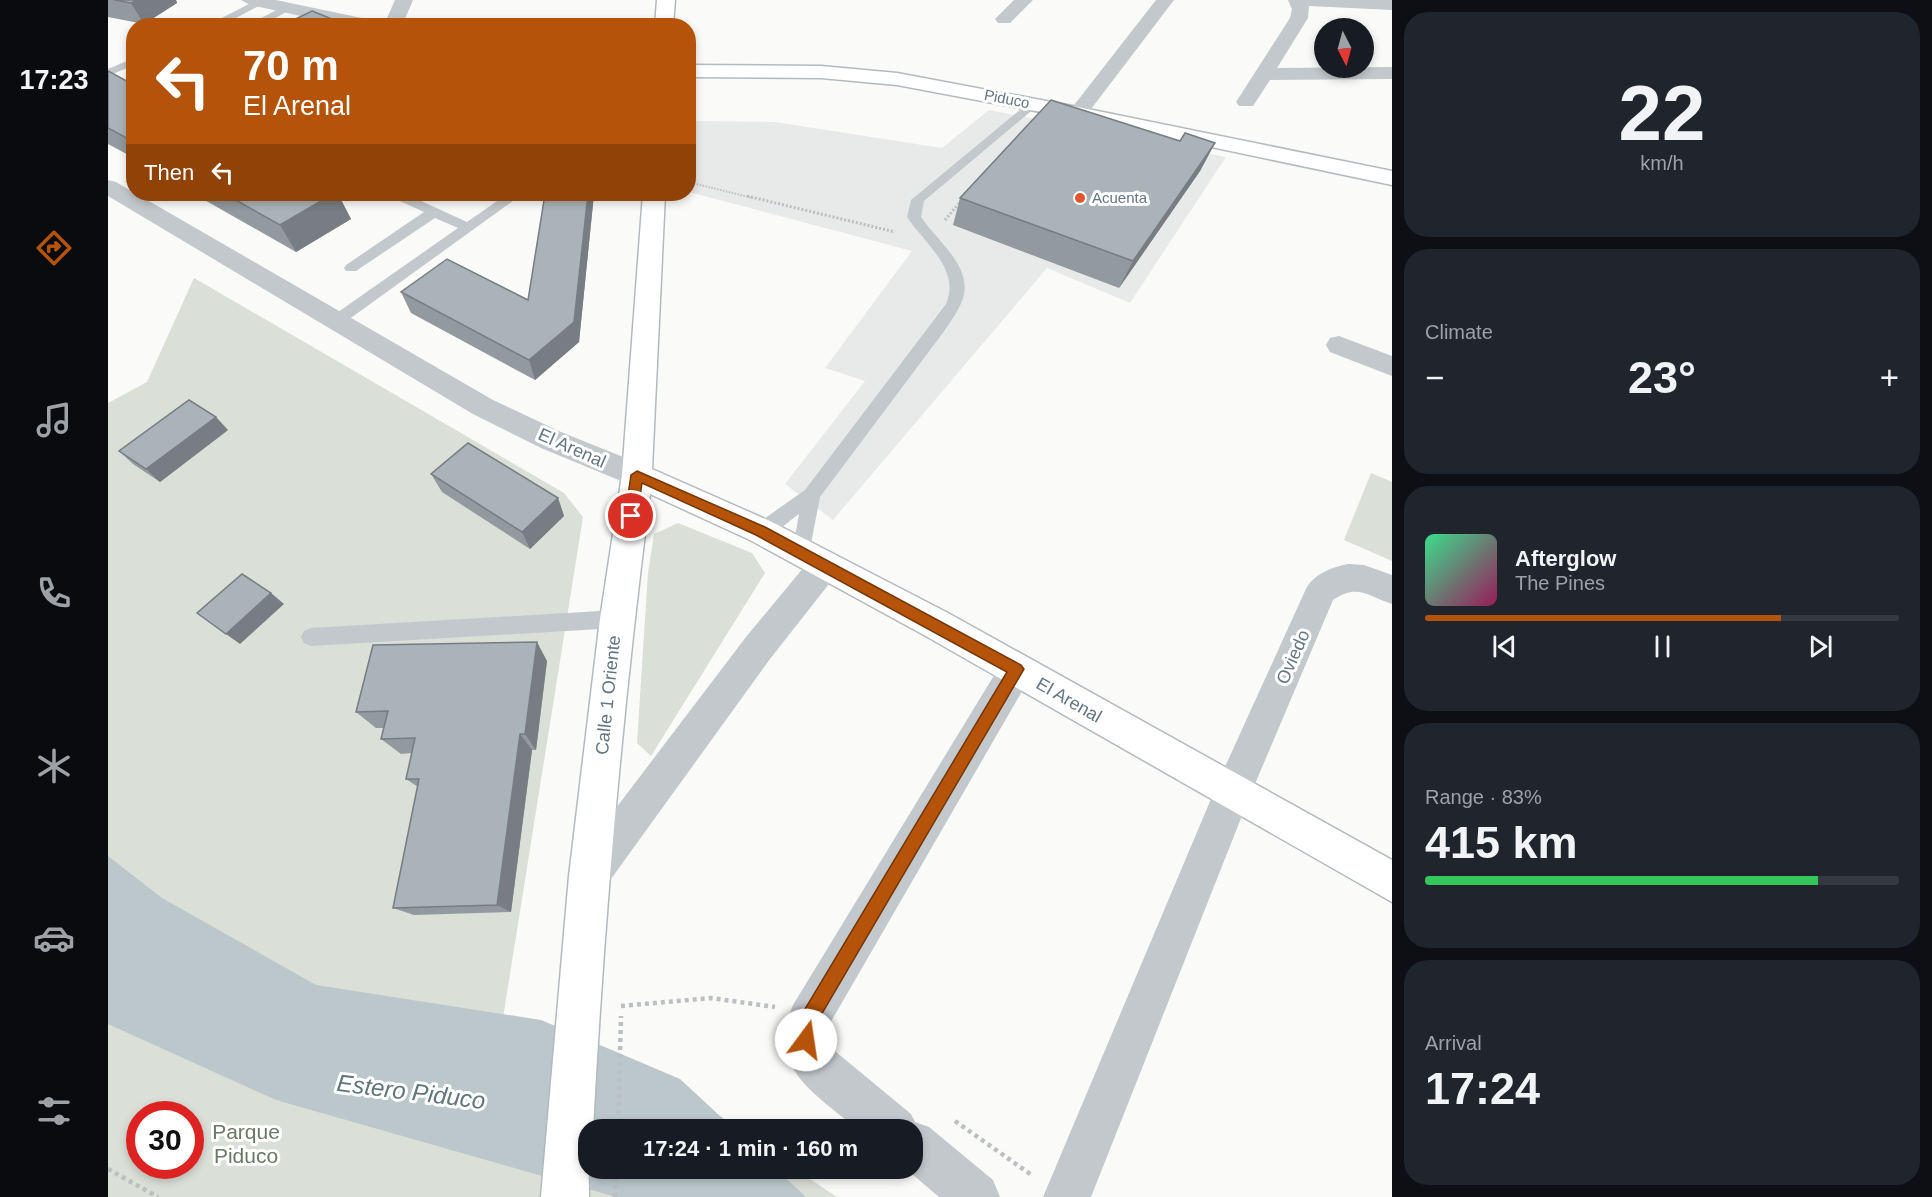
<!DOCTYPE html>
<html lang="en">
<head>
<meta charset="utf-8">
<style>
	:root { --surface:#171b24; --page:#20242c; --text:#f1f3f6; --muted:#9ea1a6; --line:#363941; --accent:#b45309 }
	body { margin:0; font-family:Arial,sans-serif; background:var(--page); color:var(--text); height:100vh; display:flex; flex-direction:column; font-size:22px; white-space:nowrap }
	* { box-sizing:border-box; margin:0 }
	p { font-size:20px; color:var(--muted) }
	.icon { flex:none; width:33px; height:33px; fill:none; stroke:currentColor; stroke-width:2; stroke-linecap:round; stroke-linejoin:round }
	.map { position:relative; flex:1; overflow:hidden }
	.panel { display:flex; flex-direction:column; gap:12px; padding:12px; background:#0d0f14; width:540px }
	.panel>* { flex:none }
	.hud { position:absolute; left:18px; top:18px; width:570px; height:183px; border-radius:24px; box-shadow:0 3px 9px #0003; background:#b45309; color:#fff; overflow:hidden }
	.needle { width:39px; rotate:174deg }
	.controls { position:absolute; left:1206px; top:18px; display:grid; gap:12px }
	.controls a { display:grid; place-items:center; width:60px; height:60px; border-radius:50%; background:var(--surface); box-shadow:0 3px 9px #0003; font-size:30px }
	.speed { position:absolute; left:18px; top:1101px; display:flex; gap:12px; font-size:30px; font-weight:700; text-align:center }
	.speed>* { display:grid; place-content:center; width:78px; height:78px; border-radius:50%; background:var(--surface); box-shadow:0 3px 9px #0003; line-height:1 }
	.speed .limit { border:9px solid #d22; background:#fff; color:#111 }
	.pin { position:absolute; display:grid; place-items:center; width:51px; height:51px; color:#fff; margin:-26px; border:3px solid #fff; border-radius:50%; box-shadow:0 2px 6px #0007 }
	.me { position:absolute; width:66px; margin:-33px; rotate:14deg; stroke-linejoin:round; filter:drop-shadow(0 0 4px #0008) }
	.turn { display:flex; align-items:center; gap:21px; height:126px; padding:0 18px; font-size:27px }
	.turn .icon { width:78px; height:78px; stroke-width:2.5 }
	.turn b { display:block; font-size:42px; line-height:51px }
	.then { display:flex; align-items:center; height:57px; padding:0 18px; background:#0003; gap:12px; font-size:22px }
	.big { font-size:45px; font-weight:800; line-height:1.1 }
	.panel .tile { flex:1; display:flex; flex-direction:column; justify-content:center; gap:9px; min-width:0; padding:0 21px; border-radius:24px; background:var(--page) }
	.panel .dial { align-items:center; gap:0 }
	.dial b { font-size:78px; line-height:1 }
	.song { display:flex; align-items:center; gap:18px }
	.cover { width:72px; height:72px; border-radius:9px; background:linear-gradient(135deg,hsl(150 70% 55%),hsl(330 70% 35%)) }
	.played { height:6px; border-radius:3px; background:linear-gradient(90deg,var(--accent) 75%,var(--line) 75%) }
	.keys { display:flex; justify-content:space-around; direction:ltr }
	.heat { display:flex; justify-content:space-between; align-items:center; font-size:33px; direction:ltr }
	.charge { height:9px; border-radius:4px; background:linear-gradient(90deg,#34c759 83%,var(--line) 0) }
	.trip { position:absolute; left:470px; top:1119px; width:345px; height:60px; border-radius:24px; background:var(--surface); box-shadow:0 3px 9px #0003; font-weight:800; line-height:60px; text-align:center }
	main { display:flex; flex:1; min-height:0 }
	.tab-bar { display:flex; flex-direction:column; width:108px; justify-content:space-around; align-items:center; background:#090b0e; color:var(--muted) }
	.tab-bar .icon { width:42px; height:42px }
	.tab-bar .selected { color:var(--accent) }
	.tab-bar b { font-size:27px; color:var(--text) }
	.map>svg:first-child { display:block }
	.built { fill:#e8e9e9 }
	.green { fill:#dadfd7; fill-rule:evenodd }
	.water { fill:#bbc7cb }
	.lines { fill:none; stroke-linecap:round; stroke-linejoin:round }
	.secondary-casing { stroke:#b3babf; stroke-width:3 }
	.path-far2 { stroke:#bbbfc2; stroke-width:2; stroke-dasharray:1.5 1.5; stroke-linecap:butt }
	.path-far1 { stroke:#bbbfc2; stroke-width:3; stroke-dasharray:2 2; stroke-linecap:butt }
	.path { stroke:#bbbfc2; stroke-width:4.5; stroke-dasharray:4 4; stroke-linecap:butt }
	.lane { fill:#c3c8cc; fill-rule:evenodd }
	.street { fill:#c3c8cc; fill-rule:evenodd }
	.secondary { fill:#fff; fill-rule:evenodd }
	.wall { fill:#929a9f }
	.shaded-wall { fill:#777d82 }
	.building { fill:#aab3b9; stroke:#777d82; stroke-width:1.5 }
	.route { fill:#b45309; stroke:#753606; stroke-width:1.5 }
	.poi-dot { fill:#e4572e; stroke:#fff; stroke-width:2 }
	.labels { text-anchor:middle; stroke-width:6; stroke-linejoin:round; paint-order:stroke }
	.far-street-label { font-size:15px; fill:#657683; stroke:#fff }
	.far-poi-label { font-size:15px; fill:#657683; stroke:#fff; text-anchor:start }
	.street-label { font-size:18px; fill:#657683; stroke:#fff }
	.near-park-label { font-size:21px; fill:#687a64; stroke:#fff }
	.near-water-label { font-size:24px; font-style:italic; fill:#60757c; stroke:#fff }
</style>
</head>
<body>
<main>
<nav class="tab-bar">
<b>17:23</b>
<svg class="icon selected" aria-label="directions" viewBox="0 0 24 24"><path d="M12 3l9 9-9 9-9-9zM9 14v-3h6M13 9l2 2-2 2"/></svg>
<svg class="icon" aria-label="music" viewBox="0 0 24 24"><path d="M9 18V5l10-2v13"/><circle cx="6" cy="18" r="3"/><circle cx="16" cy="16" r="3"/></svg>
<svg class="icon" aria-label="phone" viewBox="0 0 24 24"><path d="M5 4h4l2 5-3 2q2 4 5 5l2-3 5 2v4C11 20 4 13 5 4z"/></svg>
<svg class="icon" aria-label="climate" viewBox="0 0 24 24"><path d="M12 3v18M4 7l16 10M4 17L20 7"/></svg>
<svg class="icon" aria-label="car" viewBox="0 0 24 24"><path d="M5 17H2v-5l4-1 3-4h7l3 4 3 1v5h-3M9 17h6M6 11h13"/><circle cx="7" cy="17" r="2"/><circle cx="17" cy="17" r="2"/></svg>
<svg class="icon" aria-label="filters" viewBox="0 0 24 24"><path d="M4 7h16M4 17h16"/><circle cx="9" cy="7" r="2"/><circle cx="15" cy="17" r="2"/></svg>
</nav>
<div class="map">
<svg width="1284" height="1197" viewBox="0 0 1284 1197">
	<rect width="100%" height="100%" fill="#fafaf8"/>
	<polygon class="built" points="881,110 1118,157 1022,303 939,268 725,520 677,484 757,381 717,368 804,251 581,192 580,121 667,122 834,148"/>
	<g class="green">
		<path d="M86,278L456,493L475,517L394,1024L584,1097L631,1129L480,1130V1168L687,1169L729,1197H0V403L39,382ZM32,1114H82V1166H32Z"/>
		<polygon points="1263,473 1284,482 1284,561 1236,540"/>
		<polygon points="570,523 644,553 657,573 543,756 529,743 540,573 546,534"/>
	</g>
	<polygon class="water" points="0,856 54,898 208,985 433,1020 572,1079 626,1129 480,1130 480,1168 668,1169 698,1197 508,1197 168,1100 0,1024"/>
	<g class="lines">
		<defs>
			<g id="secondary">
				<polygon points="549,0 567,0 565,26 547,26"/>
				<polygon points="580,65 713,66 789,73 970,107 1284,171 1284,185 970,119 789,85 713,78 580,77"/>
				<path d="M535,194H557L544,469L664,522L840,613L1284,860V902L816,635L642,540L542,494C515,705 496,917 485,1130H480L481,1197H433L461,876L492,619L514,475Z"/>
			</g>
		</defs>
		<use href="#secondary" class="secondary-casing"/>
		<polyline class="path-far2" points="580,182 645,198"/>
		<g class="path-far1">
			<polyline points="639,196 787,232"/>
			<polyline points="837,220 853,201"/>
		</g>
		<g class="path">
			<polyline points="513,1006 603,998 667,1007"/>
			<polyline points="847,1121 925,1176"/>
			<polyline points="510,1130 513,1016"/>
			<polyline points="0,1169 50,1197"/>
			<polyline points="507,1197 508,1168"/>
		</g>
		<g class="lane">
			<polygon points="149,0 158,2 113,26 98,26"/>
			<polygon points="178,5 187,7 153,26 138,26"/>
			<polygon points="26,58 26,65 0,76 0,69"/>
			<polygon points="26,79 26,87 0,98 0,90"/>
			<path d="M924,100L930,104L928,107L816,201L813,217C829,241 867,268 854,301C850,311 843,321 837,330L712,497L700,559L693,561L686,559L684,553L691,514C679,522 662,541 646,536L644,531L646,526L697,490L838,304C853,269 816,243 799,217L803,200Z"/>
			<polygon points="282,194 298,194 359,222 392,199 387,194 403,194 409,198 233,325 223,325 220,321 223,317 350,228 327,218 248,271 238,271 236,268 238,265 316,212 283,197"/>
			<polygon points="509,610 516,613 519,619 516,625 509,628 203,646 196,643 193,637 196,631 203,628"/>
		</g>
		<g class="street">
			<polygon points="133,0 168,0 268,21 276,25 287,0 305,0 294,26 239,26 142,5"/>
			<polygon points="906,0 925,0 902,23 890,23 887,19"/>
			<polygon points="1048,0 1066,0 977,117 963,117 960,113 963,109"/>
			<polygon points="1180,0 1284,0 1284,10 1201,6 1200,18 1169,68 1284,67 1284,79 1162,80 1145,106 1131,106 1128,102 1182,18 1184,9"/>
			<polygon points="0,180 8,182 385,400 453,432 540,467 544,475 540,483 529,487 518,483 433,448 365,414 0,196"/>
			<polygon points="1231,336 1284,356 1284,376 1222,352 1218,345 1222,338"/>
			<polygon points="717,551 728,555 733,565 728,575 662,659 495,890 481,896 467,890 461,876 467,862 638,637 706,555"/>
			<path d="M1240,564L1256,565L1284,575V604C1260,596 1249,583 1225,600L1141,798L983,1197H935L1111,780L1197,591C1205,574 1222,568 1240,564Z"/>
			<path d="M908,654L920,659L925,670L920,681L721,1025L722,1047L803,1114L807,1122L821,1127L885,1180L892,1197H831L797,1168H804V1130H750C707,1093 658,1069 685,1005L896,659Z"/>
		</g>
		<use href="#secondary" class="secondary"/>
	</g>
	<g class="wall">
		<polygon points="0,0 68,0 69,3 36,24 0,17"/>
		<polygon points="0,71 26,85 26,158 0,144"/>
		<polygon points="1072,141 1107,143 1092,171 1011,288 845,225 852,198"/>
		<polygon points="86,194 230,194 243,219 188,252"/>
		<polygon points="437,194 486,194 471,342 427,380 303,313 293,292 420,300"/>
		<polygon points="120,430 52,482 25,464 11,451"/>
		<polygon points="323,474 450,498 456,516 422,549 334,492"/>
		<polygon points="439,661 428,750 424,750 403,912 306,915 285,908 310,787 298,779 304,753 293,754 273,739 276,728 268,728 248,712"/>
	</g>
	<g class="shaded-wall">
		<polygon points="29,0 68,0 69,3 36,24 23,3"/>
		<polygon points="1107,143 1092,171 1011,288 1025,261"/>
		<polygon points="225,194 230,194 243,219 188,252 172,225"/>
		<polygon points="480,194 486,194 471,342 427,380 421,360"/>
		<polygon points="108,417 120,430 52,482 38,469"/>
		<polygon points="450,498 456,516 422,549 414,532"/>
		<polygon points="163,593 176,604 132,644 118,634"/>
		<polygon points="429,642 439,661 428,750 417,734"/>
		<polygon points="412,734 424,750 403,912 389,905"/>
	</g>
	<g class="building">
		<polygon points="6,0 29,0 23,3"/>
		<polygon points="204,11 241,26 173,26"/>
		<polygon points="0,71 26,85 26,142 0,128"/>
		<polygon points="943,100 1072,141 1077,133 1107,143 1025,261 852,198"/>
		<polygon points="117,194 225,194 172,225"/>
		<polygon points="437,194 480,194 466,322 421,360 293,292 339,259 420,300"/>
		<polygon points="81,400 108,417 38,469 11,451"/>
		<polygon points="360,443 450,498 414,532 323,474"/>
		<polygon points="134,574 163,593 118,634 89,613"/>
		<polygon points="429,642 417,734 412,734 389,905 285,908 311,779 298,779 307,738 273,739 280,711 248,712 265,645"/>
	</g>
	<polygon class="route" points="529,471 657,527 913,665 916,669 709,1022 705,1046 698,1049 692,1046 689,1040 694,1014 899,672 648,535 534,483 529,516 523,521 519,520 517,516 523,475"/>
	<circle class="poi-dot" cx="972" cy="198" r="6"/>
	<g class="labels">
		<g class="far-street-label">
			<text transform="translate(899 99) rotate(11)" y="5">Piduco</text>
		</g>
		<g class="far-poi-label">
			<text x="984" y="203">Acuenta</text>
		</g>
		<g class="street-label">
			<text transform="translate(464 448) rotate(24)" y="6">El Arenal</text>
			<text transform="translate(1185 657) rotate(-66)" y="6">Oviedo</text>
			<text transform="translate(500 695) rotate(-84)" y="6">Calle 1 Oriente</text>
			<text transform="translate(961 700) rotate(30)" y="6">El Arenal</text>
		</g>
		<g class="near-park-label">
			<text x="138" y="1139">Parque<tspan x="138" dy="24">Piduco</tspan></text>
		</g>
		<g class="near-water-label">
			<text transform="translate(303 1092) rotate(7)" y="8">Estero Piduco</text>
		</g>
	</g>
</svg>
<div class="controls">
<a><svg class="needle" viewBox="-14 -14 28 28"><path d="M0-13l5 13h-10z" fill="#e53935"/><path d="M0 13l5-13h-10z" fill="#9ea1a6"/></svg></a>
</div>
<div class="speed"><div class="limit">30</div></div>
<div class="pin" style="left:523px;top:516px;background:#d93025"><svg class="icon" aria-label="arrive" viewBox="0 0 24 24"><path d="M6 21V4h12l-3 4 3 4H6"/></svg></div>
<svg class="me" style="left:698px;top:1040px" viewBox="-20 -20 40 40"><circle r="19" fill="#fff"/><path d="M0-13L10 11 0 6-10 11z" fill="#b45309"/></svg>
<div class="trip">17:24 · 1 min · 160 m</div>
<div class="hud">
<div class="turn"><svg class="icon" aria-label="left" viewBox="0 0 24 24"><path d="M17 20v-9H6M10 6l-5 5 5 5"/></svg><div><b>70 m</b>El Arenal</div></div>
<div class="then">Then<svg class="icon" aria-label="left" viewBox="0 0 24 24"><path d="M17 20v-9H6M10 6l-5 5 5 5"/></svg></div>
</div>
</div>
<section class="panel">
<div class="tile dial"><b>22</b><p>km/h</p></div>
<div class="tile"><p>Climate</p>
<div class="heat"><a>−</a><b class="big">23°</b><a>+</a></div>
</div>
<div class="tile">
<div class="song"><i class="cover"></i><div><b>Afterglow</b><p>The Pines</p></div></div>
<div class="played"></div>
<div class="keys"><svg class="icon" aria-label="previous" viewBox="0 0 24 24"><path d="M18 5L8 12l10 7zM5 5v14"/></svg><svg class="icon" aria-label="pause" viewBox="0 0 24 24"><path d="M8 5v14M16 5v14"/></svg><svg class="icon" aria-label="next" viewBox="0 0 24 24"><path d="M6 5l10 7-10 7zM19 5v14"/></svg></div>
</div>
<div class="tile"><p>Range · 83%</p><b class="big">415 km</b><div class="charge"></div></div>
<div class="tile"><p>Arrival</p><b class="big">17:24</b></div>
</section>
</main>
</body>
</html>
